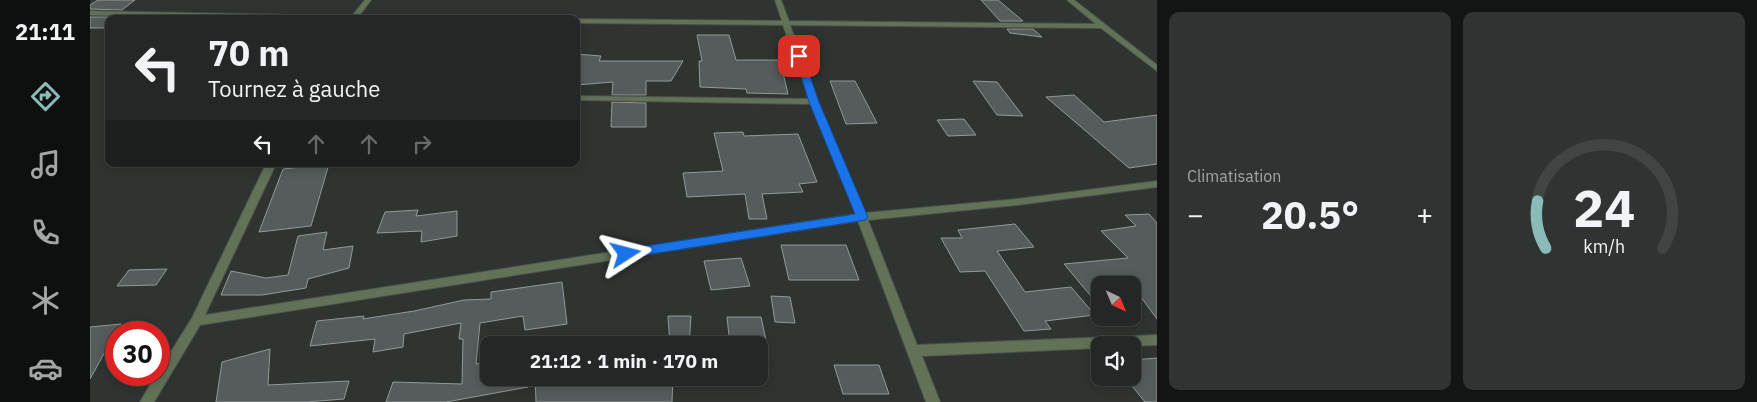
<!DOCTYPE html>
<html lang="fr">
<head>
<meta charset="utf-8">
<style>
	:root { --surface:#232725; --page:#2f3332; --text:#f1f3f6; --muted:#a3a5a7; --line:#404442; --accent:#8bbbb9 }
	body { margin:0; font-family:"IBM Plex Sans",sans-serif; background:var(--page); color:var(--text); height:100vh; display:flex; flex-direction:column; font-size:19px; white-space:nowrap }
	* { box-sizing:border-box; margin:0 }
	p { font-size:16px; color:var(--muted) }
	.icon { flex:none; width:28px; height:28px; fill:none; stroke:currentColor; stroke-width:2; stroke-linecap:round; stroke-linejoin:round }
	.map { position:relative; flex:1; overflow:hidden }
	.panel { display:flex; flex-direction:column; gap:12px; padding:12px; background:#131514; width:600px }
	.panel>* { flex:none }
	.top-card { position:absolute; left:15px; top:15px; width:475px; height:152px; border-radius:10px; box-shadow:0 2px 12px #0003,0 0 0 1px var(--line); background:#232725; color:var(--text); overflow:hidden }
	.needle { width:32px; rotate:136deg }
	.controls { position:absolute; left:1001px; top:276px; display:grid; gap:10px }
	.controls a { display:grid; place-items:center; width:50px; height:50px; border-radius:10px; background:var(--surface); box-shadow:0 2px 12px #0003,0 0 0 1px var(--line); font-size:25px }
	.speed { position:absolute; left:15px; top:321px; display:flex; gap:10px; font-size:25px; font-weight:700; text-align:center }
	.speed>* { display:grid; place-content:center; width:65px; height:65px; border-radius:50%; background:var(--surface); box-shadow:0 2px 12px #0003,0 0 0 1px var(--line); line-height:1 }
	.speed .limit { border:8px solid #d22; background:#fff; color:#111 }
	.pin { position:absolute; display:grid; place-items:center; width:42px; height:42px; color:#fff; margin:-21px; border-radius:10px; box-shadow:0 2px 8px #0006 }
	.me { position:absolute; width:55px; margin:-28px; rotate:81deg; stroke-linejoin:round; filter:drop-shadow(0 0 4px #0008) }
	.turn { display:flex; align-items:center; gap:18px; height:105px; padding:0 20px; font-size:22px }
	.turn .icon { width:65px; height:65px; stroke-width:2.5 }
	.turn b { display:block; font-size:35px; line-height:42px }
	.lanes { display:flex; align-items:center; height:48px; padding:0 20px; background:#0003; justify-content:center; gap:25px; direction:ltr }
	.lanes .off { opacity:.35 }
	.big { font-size:38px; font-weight:800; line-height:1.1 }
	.panel .widget { flex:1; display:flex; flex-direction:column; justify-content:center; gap:8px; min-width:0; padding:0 18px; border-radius:10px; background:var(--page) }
	.panel .dial { align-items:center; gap:0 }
	.dial svg { height:130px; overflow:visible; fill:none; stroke:var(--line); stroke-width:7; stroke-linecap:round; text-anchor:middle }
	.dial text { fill:var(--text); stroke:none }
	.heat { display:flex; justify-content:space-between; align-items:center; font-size:28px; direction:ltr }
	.panel .tiles { flex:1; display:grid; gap:12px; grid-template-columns:repeat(2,1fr) }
	.trip { position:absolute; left:390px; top:336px; width:288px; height:50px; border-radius:10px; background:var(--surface); box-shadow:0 2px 12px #0003,0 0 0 1px var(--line); font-weight:800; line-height:50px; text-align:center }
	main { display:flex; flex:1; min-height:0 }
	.menu { display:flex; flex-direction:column; width:90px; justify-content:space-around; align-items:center; background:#0e100f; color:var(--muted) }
	.menu .icon { width:35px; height:35px }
	.menu .selected { color:var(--accent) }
	.menu b { font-size:22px; color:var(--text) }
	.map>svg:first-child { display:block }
	.building { fill:#565c5b; stroke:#939998 }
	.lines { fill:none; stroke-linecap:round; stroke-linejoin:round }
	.minor-casing { stroke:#4c514e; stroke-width:2 }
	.minor { fill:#627257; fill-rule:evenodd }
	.route { fill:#1a73e8; stroke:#114b97 }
</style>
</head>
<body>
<main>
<nav class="menu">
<b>21:11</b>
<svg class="icon selected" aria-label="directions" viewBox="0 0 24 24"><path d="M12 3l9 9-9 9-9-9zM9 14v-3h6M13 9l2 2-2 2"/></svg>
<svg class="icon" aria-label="music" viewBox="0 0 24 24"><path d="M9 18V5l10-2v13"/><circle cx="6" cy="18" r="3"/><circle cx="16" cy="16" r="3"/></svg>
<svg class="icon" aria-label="phone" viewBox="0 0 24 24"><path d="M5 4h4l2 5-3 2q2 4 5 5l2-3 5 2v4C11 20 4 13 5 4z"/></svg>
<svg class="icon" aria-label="climate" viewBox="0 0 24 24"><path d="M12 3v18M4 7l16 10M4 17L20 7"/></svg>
<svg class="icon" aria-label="car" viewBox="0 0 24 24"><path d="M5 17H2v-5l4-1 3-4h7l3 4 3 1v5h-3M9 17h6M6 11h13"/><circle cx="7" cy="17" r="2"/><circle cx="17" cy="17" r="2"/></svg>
</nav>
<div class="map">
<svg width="1067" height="402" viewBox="0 0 1067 402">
	<rect width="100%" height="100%" fill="#2f3431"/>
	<g class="building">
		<polygon points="8,0 45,0 32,10 0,9 0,5"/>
		<polygon points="891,0 908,0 933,21 910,21"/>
		<polygon points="0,17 22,17 19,19 19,28 0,28"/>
		<polygon points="917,29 943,29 952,37 920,33"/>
		<polygon points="607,35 639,35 646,60 690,60 698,94 657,93 656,89 610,87 609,61 612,61"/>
		<polygon points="486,54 511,56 509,61 593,61 581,81 556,81 556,95 522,95 523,82 486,85"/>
		<polygon points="740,81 765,81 787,123 756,124"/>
		<polygon points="883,81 907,82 933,116 907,115"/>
		<polygon points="984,95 1014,122 1067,115 1067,164 1039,168 956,97"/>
		<polygon points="522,102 556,103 556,127 521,127"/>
		<polygon points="874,119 886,135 858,136 847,120"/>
		<polygon points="653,132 654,136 708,134 727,182 709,184 713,192 672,194 677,219 659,219 655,194 597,197 593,173 633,171 624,133"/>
		<polygon points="239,164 221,226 169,232 193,169"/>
		<polygon points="328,210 326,216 367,211 367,236 331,242 332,231 287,233 295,212"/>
		<polygon points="1059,214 1067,223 1067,319 1042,285 1010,285 1010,307 974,264 1038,258 1011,231 1046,226 1035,215"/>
		<polygon points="925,224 944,247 907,251 935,292 981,287 1005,315 955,321 961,329 934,331 895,271 870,272 851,238 872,238 868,230"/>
		<polygon points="237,232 233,250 263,246 259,268 218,279 216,288 172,295 131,295 141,271 176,278 198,275 208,236"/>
		<polygon points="691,245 756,245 769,280 699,280"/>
		<polygon points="651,258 660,286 621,290 614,261"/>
		<polygon points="77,269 66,285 27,286 39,270"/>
		<polygon points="472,282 477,324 435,330 433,316 390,323 386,364 399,362 399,378 437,378 438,387 356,402 296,402 303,382 372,384 373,339 369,339 371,323 314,334 313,347 283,352 285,339 220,346 227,321 274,316 273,319 324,311 374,300 401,299 401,292"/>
		<polygon points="681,296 700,297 705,323 685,322"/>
		<polygon points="578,316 601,316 599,345 580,345"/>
		<polygon points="637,317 671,317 677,345 640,345"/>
		<polygon points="31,324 26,332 0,379 0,327"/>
		<polygon points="180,349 178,385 259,381 254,399 216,402 126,402 132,362"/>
		<polygon points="1067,358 1067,402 1055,402 1042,386 1042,360"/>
		<polygon points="744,365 789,365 799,394 753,394"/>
		<polygon points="445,378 583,378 582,402 446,402"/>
	</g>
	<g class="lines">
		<defs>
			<g id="minor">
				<polygon points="275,0 281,0 269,16 315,17 318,19 195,19 0,15 0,11 262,16"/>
				<polygon points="685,0 691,0 699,21 1006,24 977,0 984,0 1067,65 1067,71 1011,28 700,25 728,102 775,213 927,199 1067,181 1067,187 927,205 778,220 827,345 1067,335 1067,345 1042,346 1042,345 1010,345 1010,348 832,356 850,402 836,402 768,221 110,325 64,402 50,402 66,375 69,375 69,371 102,318 176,164 186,164 115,315 766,214 721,104 486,100 486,96 719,99 693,25 486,23 486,19 692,21"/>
			</g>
		</defs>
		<use href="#minor" class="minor-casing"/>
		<use href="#minor" class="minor"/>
	</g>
	<polygon class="route" points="709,53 713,56 729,102 778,217 776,220 536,258 531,257 529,254 531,250 536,249 765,214 719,102 705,56"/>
</svg>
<div class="controls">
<a><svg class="needle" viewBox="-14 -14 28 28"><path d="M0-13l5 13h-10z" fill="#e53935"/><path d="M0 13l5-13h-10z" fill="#a3a5a7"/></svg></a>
<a><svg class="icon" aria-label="sound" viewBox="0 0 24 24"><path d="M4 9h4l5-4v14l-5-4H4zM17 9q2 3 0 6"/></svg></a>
</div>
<div class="speed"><div class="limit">30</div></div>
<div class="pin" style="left:709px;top:56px;background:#d93025"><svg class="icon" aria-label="arrive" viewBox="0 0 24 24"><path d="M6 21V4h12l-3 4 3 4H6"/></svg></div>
<svg class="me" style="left:536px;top:254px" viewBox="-20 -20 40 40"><path d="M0-17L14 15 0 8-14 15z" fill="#1a73e8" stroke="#fff" stroke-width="4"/></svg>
<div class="trip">21:12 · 1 min · 170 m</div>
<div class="top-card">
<div class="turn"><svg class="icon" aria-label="left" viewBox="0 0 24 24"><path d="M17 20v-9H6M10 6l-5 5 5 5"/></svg><div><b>70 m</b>Tournez à gauche</div></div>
<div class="lanes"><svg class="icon" aria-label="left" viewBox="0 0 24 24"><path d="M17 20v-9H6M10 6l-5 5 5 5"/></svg><svg class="icon off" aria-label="ahead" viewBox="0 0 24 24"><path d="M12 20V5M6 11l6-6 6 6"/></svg><svg class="icon off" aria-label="ahead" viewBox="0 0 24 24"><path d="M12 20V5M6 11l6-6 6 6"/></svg><svg class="icon off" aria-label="right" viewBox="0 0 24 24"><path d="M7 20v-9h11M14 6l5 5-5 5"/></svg></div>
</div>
</div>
<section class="panel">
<div class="tiles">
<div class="widget"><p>Climatisation</p>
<div class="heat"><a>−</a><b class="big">20.5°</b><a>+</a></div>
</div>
<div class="widget dial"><svg viewBox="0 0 100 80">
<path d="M14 69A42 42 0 1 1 86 69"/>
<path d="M14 69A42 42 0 0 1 9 40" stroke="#8bbbb9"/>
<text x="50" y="56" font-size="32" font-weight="700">24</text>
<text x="50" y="72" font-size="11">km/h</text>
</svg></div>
</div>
</section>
</main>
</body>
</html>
